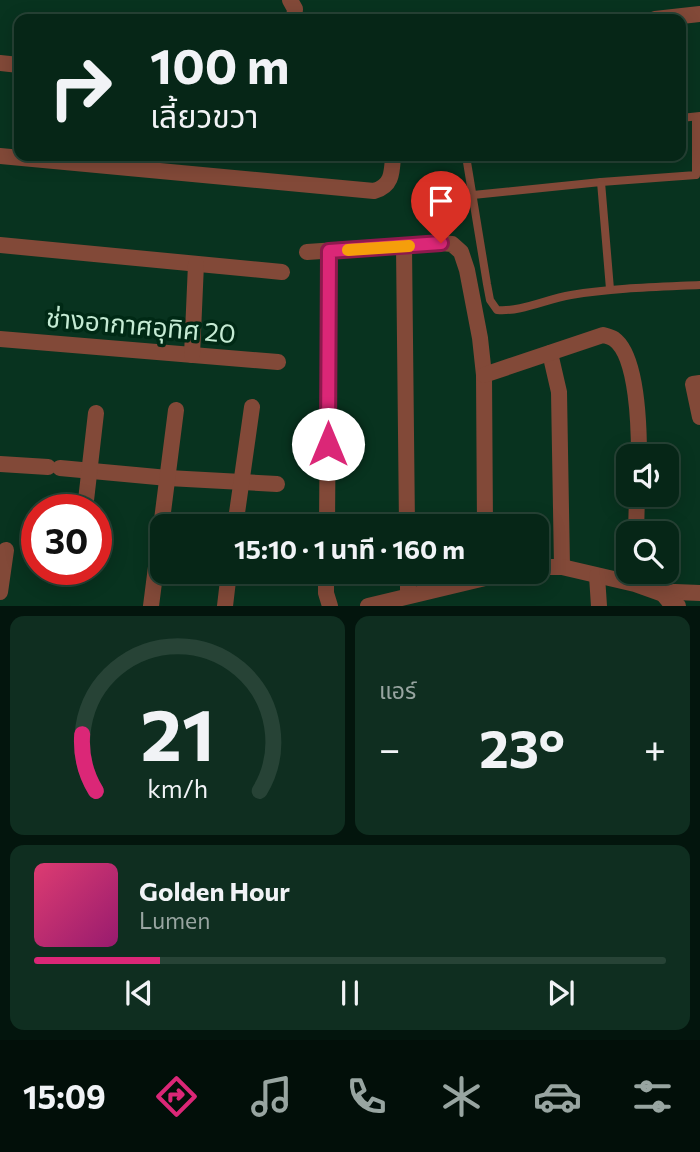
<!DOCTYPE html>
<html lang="th">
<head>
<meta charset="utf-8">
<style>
	:root { --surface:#062617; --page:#0f2e20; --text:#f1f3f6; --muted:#98a5a1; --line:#274336; --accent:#db2777 }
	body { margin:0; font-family:Commissioner,"Noto Sans Thai",sans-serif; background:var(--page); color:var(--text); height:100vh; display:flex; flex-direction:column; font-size:26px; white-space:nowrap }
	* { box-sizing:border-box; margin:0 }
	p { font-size:23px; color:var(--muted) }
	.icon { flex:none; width:38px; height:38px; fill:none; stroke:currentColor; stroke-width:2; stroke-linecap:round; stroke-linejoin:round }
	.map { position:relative; height:606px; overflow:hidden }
	.side { display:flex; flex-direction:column; gap:10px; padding:10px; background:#03150d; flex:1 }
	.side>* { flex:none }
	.banner { position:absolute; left:14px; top:14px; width:672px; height:147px; border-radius:14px; box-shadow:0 4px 18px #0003,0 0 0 2px var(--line); background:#062617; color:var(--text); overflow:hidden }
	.controls { position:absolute; left:616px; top:444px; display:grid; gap:14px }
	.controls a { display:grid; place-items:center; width:63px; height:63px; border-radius:14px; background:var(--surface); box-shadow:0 4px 18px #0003,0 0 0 2px var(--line); font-size:35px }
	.speed { position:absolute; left:21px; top:494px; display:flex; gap:14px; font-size:35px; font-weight:700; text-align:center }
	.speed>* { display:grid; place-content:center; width:91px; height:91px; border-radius:50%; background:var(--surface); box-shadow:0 4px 18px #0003,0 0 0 2px var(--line); line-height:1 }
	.speed .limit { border:10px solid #d22; background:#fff; color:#111 }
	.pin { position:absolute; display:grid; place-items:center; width:60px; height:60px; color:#fff; margin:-72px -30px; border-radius:50% 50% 50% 0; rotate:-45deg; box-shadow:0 0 7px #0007 }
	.pin .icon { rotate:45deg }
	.me { position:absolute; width:77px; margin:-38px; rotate:0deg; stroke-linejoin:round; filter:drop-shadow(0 0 5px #0008) }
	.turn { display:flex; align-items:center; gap:24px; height:147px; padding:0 21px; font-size:32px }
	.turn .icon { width:91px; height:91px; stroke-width:2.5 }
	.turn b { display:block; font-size:49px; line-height:60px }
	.big { font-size:52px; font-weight:700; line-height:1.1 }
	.side .tile { flex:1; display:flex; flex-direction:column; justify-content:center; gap:10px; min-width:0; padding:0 24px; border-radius:14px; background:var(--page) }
	.side .dial { align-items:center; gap:0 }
	.dial svg { height:182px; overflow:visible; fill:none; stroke:var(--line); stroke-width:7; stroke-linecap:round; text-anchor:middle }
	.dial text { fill:var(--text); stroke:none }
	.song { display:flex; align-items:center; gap:21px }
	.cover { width:84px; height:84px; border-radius:10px; background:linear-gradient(135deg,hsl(340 70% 55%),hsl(320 70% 35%)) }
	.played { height:7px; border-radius:4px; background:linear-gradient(90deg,var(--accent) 20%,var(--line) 20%) }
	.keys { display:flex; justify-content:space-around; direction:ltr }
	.heat { display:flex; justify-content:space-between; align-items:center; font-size:38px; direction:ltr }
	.side .tiles { flex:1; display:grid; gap:10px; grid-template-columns:1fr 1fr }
	.tile:last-child { grid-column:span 2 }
	.trip { position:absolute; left:150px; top:514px; width:399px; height:70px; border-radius:14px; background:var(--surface); box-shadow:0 4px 18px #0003,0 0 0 2px var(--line); font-weight:700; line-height:70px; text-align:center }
	.tab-bar { display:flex; height:112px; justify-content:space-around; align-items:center; background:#020f09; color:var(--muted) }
	.tab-bar .icon { width:49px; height:49px }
	.tab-bar .selected { color:var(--accent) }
	.tab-bar b { font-size:32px; color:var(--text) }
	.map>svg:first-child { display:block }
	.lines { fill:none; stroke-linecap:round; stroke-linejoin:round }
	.service { stroke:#824938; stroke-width:8 }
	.minor { stroke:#824938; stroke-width:16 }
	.route-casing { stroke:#8e194d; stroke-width:18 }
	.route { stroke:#db2777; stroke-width:12 }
	.slow { stroke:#f59e0b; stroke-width:12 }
	.labels { text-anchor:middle; stroke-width:7; stroke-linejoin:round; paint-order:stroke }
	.street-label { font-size:26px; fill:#c5ebd4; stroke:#002915 }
</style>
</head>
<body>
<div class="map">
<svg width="700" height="606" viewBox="0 0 700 606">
	<rect width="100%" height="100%" fill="#08331f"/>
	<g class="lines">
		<g class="service">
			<polyline points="681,118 700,116"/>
			<path d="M466,156L487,284L490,300L497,310C522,312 546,299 571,295C613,288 657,287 700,285"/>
			<polyline points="601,182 696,175 696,117"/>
			<polyline points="473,195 601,182 610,289"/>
		</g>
		<g class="minor">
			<polyline points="290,0 295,9 294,19"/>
			<polyline points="655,19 700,14"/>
			<polyline points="0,63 19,65"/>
			<path d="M0,156L374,191C392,186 392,173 393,156"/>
			<polyline points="0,245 282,272"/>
			<polyline points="404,246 407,527"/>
			<polyline points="307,252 441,243 452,244 461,252 467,270 480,338 484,375 485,527"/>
			<polyline points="0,339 278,362"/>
			<polyline points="550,353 559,392 562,567"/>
			<polyline points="192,355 196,264"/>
			<path d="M484,375L603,335C607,336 611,337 614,339C638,356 639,430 639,457"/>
			<polyline points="700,383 693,384 700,417"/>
			<polyline points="0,464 48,467"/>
			<polyline points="60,468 168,478 277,484"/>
			<polyline points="85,509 96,413"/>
			<polyline points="235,527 252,407"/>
			<polyline points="327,527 329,251"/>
			<polyline points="636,534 637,495"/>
			<polyline points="537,567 562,567 635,584 663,594 675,592 700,593"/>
			<polyline points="326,572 326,593 330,606"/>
			<polyline points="408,572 408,595"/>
			<polyline points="597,576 599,606"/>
			<polyline points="0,592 6,550"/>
			<polyline points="663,594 672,605 678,606"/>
			<polyline points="151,606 176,410"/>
			<polyline points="225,606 229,572"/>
			<polyline points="368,606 510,572"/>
		</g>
	</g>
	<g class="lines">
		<defs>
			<polyline id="route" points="328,444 329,251 441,243"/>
		</defs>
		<use href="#route" class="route-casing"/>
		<use href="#route" class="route"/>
		<polyline class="slow" points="348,250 409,246"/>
	</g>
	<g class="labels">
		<g class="street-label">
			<text transform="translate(141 326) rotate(5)" y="9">ช่างอากาศอุทิศ 20</text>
		</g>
	</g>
</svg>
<div class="controls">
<a><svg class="icon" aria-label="sound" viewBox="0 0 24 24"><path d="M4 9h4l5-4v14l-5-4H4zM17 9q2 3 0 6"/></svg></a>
<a><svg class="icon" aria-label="search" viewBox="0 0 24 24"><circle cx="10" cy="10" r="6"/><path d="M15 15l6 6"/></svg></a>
</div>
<div class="speed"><div class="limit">30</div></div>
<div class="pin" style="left:441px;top:243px;background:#d93025"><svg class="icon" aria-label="arrive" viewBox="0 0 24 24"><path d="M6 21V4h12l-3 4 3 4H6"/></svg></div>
<svg class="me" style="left:328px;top:444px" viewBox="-20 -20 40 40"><circle r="19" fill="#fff"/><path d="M0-13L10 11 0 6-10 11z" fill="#db2777"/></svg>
<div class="trip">15:10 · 1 นาที · 160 m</div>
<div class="banner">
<div class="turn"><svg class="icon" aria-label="right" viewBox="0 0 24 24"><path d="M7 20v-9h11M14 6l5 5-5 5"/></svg><div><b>100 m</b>เลี้ยวขวา</div></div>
</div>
</div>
<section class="side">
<div class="tiles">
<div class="tile dial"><svg viewBox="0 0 100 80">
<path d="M14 69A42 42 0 1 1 86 69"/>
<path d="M14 69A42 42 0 0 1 8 44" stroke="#db2777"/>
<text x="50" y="56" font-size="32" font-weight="700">21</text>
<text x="50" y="72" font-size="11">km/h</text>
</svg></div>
<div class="tile"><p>แอร์</p>
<div class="heat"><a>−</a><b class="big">23°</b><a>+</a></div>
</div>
<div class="tile">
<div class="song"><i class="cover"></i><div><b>Golden Hour</b><p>Lumen</p></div></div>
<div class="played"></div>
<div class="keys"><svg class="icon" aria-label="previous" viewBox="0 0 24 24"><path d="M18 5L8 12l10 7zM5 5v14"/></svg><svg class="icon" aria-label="pause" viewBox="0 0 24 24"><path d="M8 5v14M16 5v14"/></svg><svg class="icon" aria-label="next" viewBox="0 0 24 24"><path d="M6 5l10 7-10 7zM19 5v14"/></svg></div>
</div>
</div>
</section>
<nav class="tab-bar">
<b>15:09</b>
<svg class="icon selected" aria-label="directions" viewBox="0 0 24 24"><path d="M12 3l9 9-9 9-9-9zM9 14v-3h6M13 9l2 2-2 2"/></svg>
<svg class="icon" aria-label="music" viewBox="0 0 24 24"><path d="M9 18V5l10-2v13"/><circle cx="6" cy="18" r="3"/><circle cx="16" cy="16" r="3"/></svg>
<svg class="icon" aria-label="phone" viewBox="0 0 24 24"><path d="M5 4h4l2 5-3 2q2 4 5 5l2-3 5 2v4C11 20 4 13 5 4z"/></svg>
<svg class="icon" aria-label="climate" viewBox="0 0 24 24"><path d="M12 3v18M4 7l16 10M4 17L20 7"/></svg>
<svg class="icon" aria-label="car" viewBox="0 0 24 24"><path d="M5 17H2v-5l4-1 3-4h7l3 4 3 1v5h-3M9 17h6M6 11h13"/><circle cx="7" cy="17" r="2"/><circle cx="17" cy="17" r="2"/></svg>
<svg class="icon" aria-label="filters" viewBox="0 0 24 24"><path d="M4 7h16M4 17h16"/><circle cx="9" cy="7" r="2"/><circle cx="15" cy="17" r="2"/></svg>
</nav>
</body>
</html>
